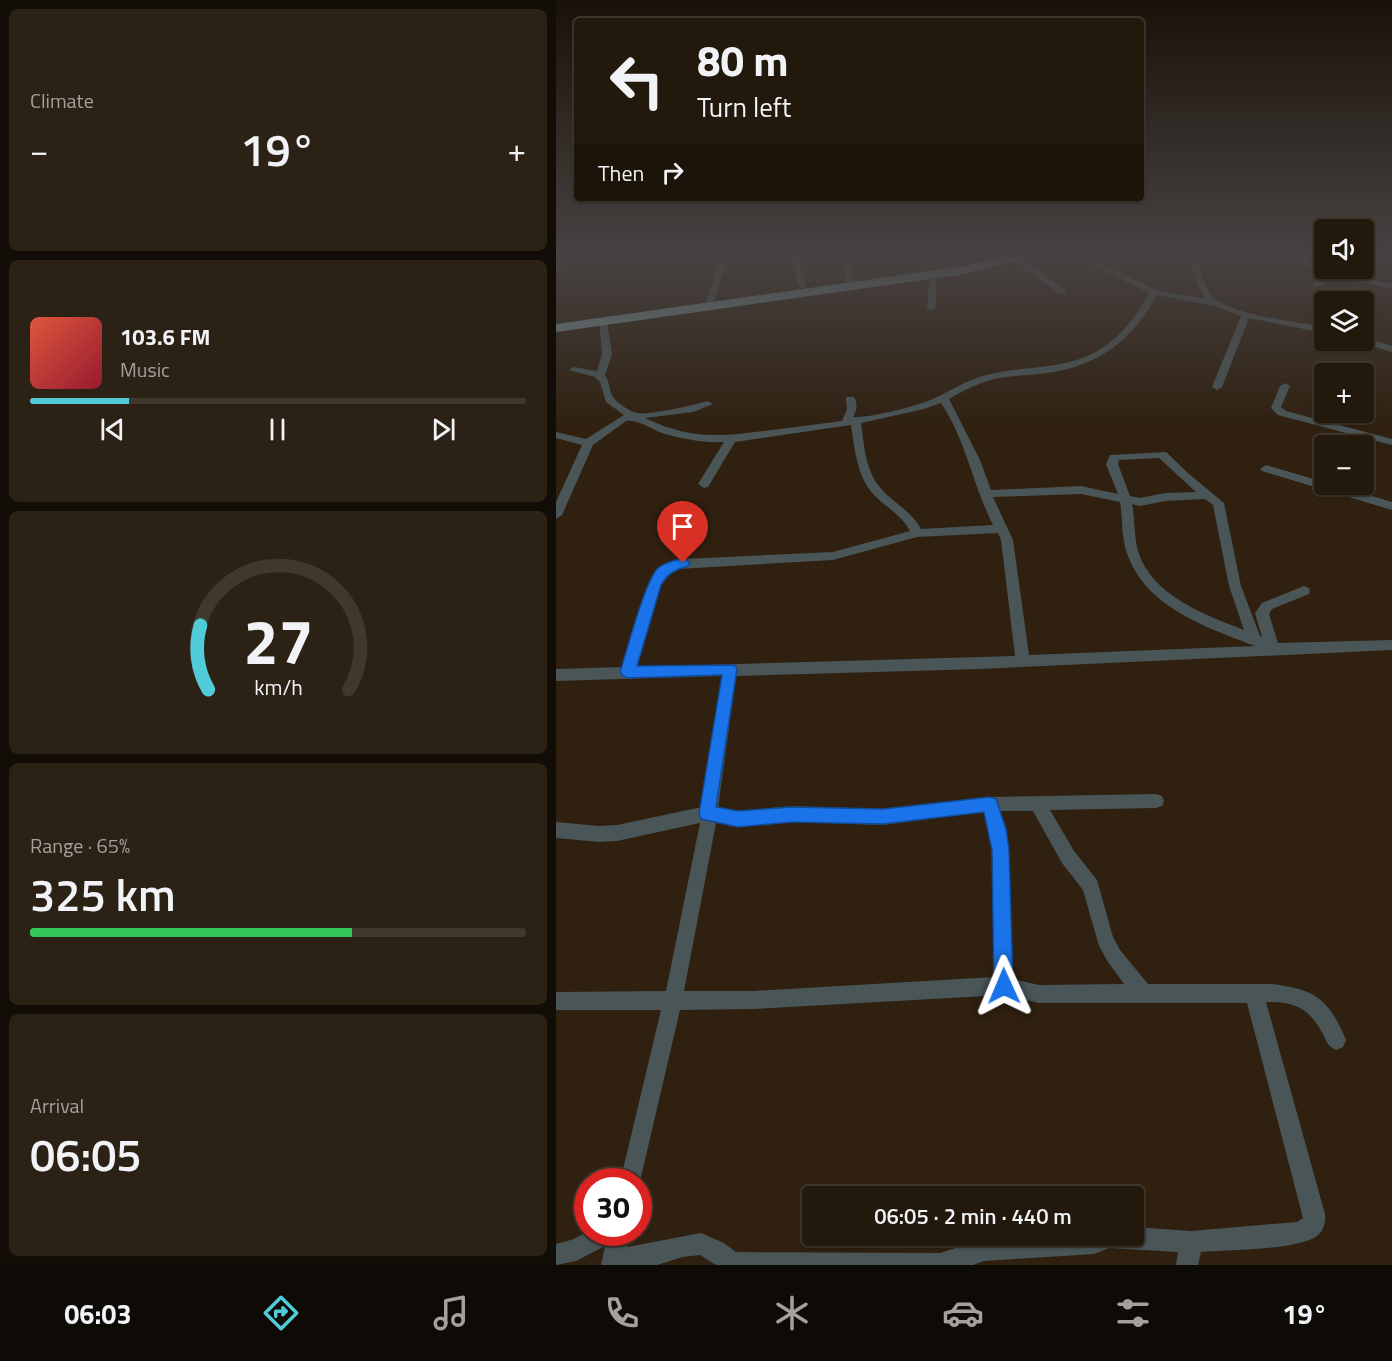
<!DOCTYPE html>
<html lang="en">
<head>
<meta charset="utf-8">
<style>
	:root { --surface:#23180c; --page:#2b2115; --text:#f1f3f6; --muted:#a3a09d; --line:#40372d; --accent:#52cbd9 }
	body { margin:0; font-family:"Titillium Web",sans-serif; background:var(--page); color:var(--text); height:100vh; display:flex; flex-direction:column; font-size:22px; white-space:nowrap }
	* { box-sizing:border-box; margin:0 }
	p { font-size:20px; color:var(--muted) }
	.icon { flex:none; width:33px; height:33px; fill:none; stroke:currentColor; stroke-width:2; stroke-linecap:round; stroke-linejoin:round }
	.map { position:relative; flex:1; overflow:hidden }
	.drawer { display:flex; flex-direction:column; gap:9px; padding:9px; background:#130d07; width:556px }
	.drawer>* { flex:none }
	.top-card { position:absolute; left:18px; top:18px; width:570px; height:183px; border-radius:6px; box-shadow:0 2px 4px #0004,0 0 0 2px var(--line); background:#23180c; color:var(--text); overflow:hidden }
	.fabs { position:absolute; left:758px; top:219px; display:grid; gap:12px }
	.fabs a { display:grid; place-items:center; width:60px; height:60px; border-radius:6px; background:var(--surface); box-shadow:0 2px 4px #0004,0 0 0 2px var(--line); font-size:30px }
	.speed { position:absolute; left:18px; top:1168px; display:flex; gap:12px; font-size:30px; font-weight:700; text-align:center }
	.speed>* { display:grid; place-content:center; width:78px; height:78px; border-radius:50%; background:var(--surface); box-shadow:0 2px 4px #0004,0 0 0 2px var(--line); line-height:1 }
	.speed .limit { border:9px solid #d22; background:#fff; color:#111 }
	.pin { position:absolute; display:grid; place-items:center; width:51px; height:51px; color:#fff; margin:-62px -26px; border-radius:50% 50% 50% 0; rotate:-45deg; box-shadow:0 0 6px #0007 }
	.pin .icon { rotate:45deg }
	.me { position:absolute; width:66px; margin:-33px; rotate:359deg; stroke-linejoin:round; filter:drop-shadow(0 0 4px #0008) }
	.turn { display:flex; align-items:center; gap:21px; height:126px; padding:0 24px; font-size:27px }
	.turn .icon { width:78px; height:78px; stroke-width:2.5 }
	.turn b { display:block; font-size:42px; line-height:51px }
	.then { display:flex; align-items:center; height:57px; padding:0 24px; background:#0003; gap:12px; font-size:22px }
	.big { font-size:45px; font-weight:600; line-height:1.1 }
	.drawer .widget { flex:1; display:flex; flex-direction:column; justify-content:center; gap:9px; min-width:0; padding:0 21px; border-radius:9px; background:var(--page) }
	.drawer .dial { align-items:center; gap:0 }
	.dial svg { height:156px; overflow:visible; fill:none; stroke:var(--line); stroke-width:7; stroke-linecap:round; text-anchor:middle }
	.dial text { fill:var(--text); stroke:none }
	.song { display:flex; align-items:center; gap:18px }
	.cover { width:72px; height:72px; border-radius:9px; background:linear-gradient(135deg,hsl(10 70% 55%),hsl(350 70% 35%)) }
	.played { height:6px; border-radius:3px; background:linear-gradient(90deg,var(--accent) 20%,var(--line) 20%) }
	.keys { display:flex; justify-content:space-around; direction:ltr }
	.heat { display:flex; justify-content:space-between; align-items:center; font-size:33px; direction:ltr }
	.charge { height:9px; border-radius:4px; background:linear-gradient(90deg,#34c759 65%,var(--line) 0) }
	.trip { position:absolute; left:246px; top:1186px; width:342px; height:60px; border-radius:6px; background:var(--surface); box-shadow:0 2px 4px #0004,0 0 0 2px var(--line); font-weight:600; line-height:60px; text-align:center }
	.menu { display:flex; height:96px; justify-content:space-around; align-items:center; background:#0e0a05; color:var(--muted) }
	.menu .icon { width:42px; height:42px }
	.menu .current { color:var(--accent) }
	.menu b { font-size:27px; color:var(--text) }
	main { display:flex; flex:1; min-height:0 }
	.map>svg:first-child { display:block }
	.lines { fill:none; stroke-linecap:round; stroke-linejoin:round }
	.minor { fill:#495557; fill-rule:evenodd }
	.trunk { fill:#749094; fill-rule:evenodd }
	.route { fill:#1a73e8; stroke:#114b97; stroke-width:1.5 }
</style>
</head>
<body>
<main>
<section class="drawer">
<div class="widget"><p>Climate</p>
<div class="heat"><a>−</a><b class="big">19°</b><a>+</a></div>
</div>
<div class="widget">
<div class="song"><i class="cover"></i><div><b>103.6 FM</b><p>Music</p></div></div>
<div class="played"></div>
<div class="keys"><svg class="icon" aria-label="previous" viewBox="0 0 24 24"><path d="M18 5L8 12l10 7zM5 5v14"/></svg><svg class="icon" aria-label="pause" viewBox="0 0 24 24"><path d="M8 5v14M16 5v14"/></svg><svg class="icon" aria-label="next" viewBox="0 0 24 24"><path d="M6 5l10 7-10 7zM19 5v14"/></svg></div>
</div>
<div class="widget dial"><svg viewBox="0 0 100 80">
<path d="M14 69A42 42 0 1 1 86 69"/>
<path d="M14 69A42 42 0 0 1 10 36" stroke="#52cbd9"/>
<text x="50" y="56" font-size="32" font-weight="700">27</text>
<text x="50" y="72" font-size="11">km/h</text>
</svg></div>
<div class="widget"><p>Range · 65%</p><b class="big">325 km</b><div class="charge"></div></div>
<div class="widget"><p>Arrival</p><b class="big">06:05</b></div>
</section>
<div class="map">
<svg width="836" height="1265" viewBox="0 0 836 1265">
	<rect width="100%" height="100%" fill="#2f2010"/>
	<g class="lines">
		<g class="minor">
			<polygon points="171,253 179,253 167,274 158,301 151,303 150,301 159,274"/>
			<polygon points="237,253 245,253 243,261 251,289 244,287 235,261"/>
			<polygon points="291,253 299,253 294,264 298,281 294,283 290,281 286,264"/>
			<path d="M513,253H523L600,290L650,299L642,285L631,253H639C643,267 647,285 656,296C673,315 742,322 768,327V333L693,318L666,387L661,390L656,387L685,316L659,306L601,295C577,340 541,367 490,373C472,376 453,375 435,380C420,384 407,391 393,399L424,460L435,490L525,486L562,494L550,464L554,455L610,452L633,474L668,503L685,586L704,636L706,637L699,613L706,603L748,586L753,588L754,591L753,594L716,609L713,614L722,643L836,640V650L424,669L180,676L162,808L182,811L236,806L327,809L434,797L600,794L606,796L608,801L606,806L600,808L494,810L518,851L541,880L557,937L564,950L592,984H716C759,989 773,999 790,1040L787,1047L780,1050C773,1047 771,1043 768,1036C753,1008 741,1002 710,1002L769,1214C770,1224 767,1233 758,1238C735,1250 672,1250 645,1252L642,1265H620L622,1252L553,1248L538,1254L428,1261L417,1265H160L144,1255L127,1257L101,1265H45L49,1246L20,1261L0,1265V1244L18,1239L32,1231V1233H74L71,1247L145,1233L168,1243L180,1252L384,1253L428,1239L471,1236H578V1227L635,1231L741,1222L747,1218L691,1003H483L448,995L197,1009L124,1010L82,1190V1182H64L105,1010H0V992L110,991L144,823L61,841L43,842L0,838V822L43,826L61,825L146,807L166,676L0,681V669L66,667C74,642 87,584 105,567C112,562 119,560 127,559L277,552L354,531C346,516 333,509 321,498C301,479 299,451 295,425L179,442L152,487L148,488L142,484L168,442C147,443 126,439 106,433C95,429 82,419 70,421L37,445L6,515L0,519V502L26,445L0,438V432L30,439L68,415L50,402L44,382L39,377L13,370L18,367L41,371L46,354L43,321L47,318L51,321L56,354L49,375C54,382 53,391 57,397C61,403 75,412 81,413C97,415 136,405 152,401L157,404L137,412L89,418C138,441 165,436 216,430C239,427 263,424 286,421L291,409L290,397H298C302,404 301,410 297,417C315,418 360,406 377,399C394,391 409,381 427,376C464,365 503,371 538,353C564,339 580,317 593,293ZM385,403C410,440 417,486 437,525L365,529C355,510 335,502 323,486C309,469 308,443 305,423L368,409ZM603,458L640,492L609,493L584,498L574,496L562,464L563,460ZM525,494L564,502C567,518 565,537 571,553C589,607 650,627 699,646L473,655L457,540L437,497ZM649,499L657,505L673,586L688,630C649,615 595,595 582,551C578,536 579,520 576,504L584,506L609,501ZM442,533L445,540L459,656L81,667L105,586L112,576L122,569L277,560L361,537ZM444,811H477L506,863L527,890L543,946L552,962L568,984L483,985L457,979L452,850ZM428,812L436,850L438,977L197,991H128L160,823L182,827L236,822L327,825Z"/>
			<polygon points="730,253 740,253 773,270 836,284 836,289 767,274 768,286 757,287 757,283 761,282 758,269"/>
			<polygon points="458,256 464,256 509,290 509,294 503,294 458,260"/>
			<polygon points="4,261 11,263 0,271 0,265"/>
			<polygon points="371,272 377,272 381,285 379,308 375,311 371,308 373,285"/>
			<polygon points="807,337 836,346 836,352 803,342 802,340 807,340"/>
			<polygon points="729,383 734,386 725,407 730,411 836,439 836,445 722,415 715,408 724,386"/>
			<polygon points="710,465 768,482 768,484 776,484 836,502 836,510 706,471 704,469"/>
		</g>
		<polygon class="trunk" points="462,253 484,253 482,256 402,275 0,332 0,324 402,267"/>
	</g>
	<linearGradient id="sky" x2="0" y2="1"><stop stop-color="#1a1209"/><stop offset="0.59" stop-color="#474242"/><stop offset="1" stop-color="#474242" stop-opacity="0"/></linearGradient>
	<rect width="836" height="430" fill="url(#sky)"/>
	<path class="route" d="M127,558L134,563L132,566C119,570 112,573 105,585L81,666L179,665L181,669L160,807L182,811L236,807L327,809L434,797L440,799L450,829L453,850L457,986L454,993L448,996L441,993L438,986L436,850L428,812L327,824L236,822L182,827L145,819L143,814L166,675L72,678L67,676L64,672C72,648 87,587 101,569C108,562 118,561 127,558Z"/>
</svg>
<div class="fabs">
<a><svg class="icon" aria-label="sound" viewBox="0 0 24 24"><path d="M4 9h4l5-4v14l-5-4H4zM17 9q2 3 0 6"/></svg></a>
<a><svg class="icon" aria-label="layers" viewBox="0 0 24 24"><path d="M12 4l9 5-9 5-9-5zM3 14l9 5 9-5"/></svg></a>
<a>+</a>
<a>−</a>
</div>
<div class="speed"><div class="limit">30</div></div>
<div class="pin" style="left:127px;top:563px;background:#d93025"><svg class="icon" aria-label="arrive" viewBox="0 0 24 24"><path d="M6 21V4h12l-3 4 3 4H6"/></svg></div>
<svg class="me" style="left:448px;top:986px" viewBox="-20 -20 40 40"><path d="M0-17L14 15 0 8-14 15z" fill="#1a73e8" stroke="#fff" stroke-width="4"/></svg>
<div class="trip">06:05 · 2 min · 440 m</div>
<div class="top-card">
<div class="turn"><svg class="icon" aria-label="left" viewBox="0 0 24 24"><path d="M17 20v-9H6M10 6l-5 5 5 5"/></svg><div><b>80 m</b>Turn left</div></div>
<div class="then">Then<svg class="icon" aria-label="right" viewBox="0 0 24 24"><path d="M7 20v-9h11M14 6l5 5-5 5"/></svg></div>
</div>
</div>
</main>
<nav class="menu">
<b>06:03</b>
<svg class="icon current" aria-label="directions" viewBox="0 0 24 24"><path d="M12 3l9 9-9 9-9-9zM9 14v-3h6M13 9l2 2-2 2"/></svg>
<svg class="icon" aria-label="music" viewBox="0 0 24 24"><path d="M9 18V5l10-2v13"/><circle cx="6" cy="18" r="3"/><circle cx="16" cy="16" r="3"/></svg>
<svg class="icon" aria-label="phone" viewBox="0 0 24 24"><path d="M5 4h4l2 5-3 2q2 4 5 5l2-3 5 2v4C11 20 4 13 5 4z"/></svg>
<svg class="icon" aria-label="climate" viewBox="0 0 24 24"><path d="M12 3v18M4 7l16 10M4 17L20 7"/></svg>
<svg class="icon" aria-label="car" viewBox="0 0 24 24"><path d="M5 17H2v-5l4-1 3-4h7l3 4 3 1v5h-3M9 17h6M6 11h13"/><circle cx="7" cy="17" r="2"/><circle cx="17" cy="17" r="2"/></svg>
<svg class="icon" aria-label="filters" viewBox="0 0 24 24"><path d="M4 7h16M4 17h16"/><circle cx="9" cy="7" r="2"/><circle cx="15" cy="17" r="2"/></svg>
<b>19°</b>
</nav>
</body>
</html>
